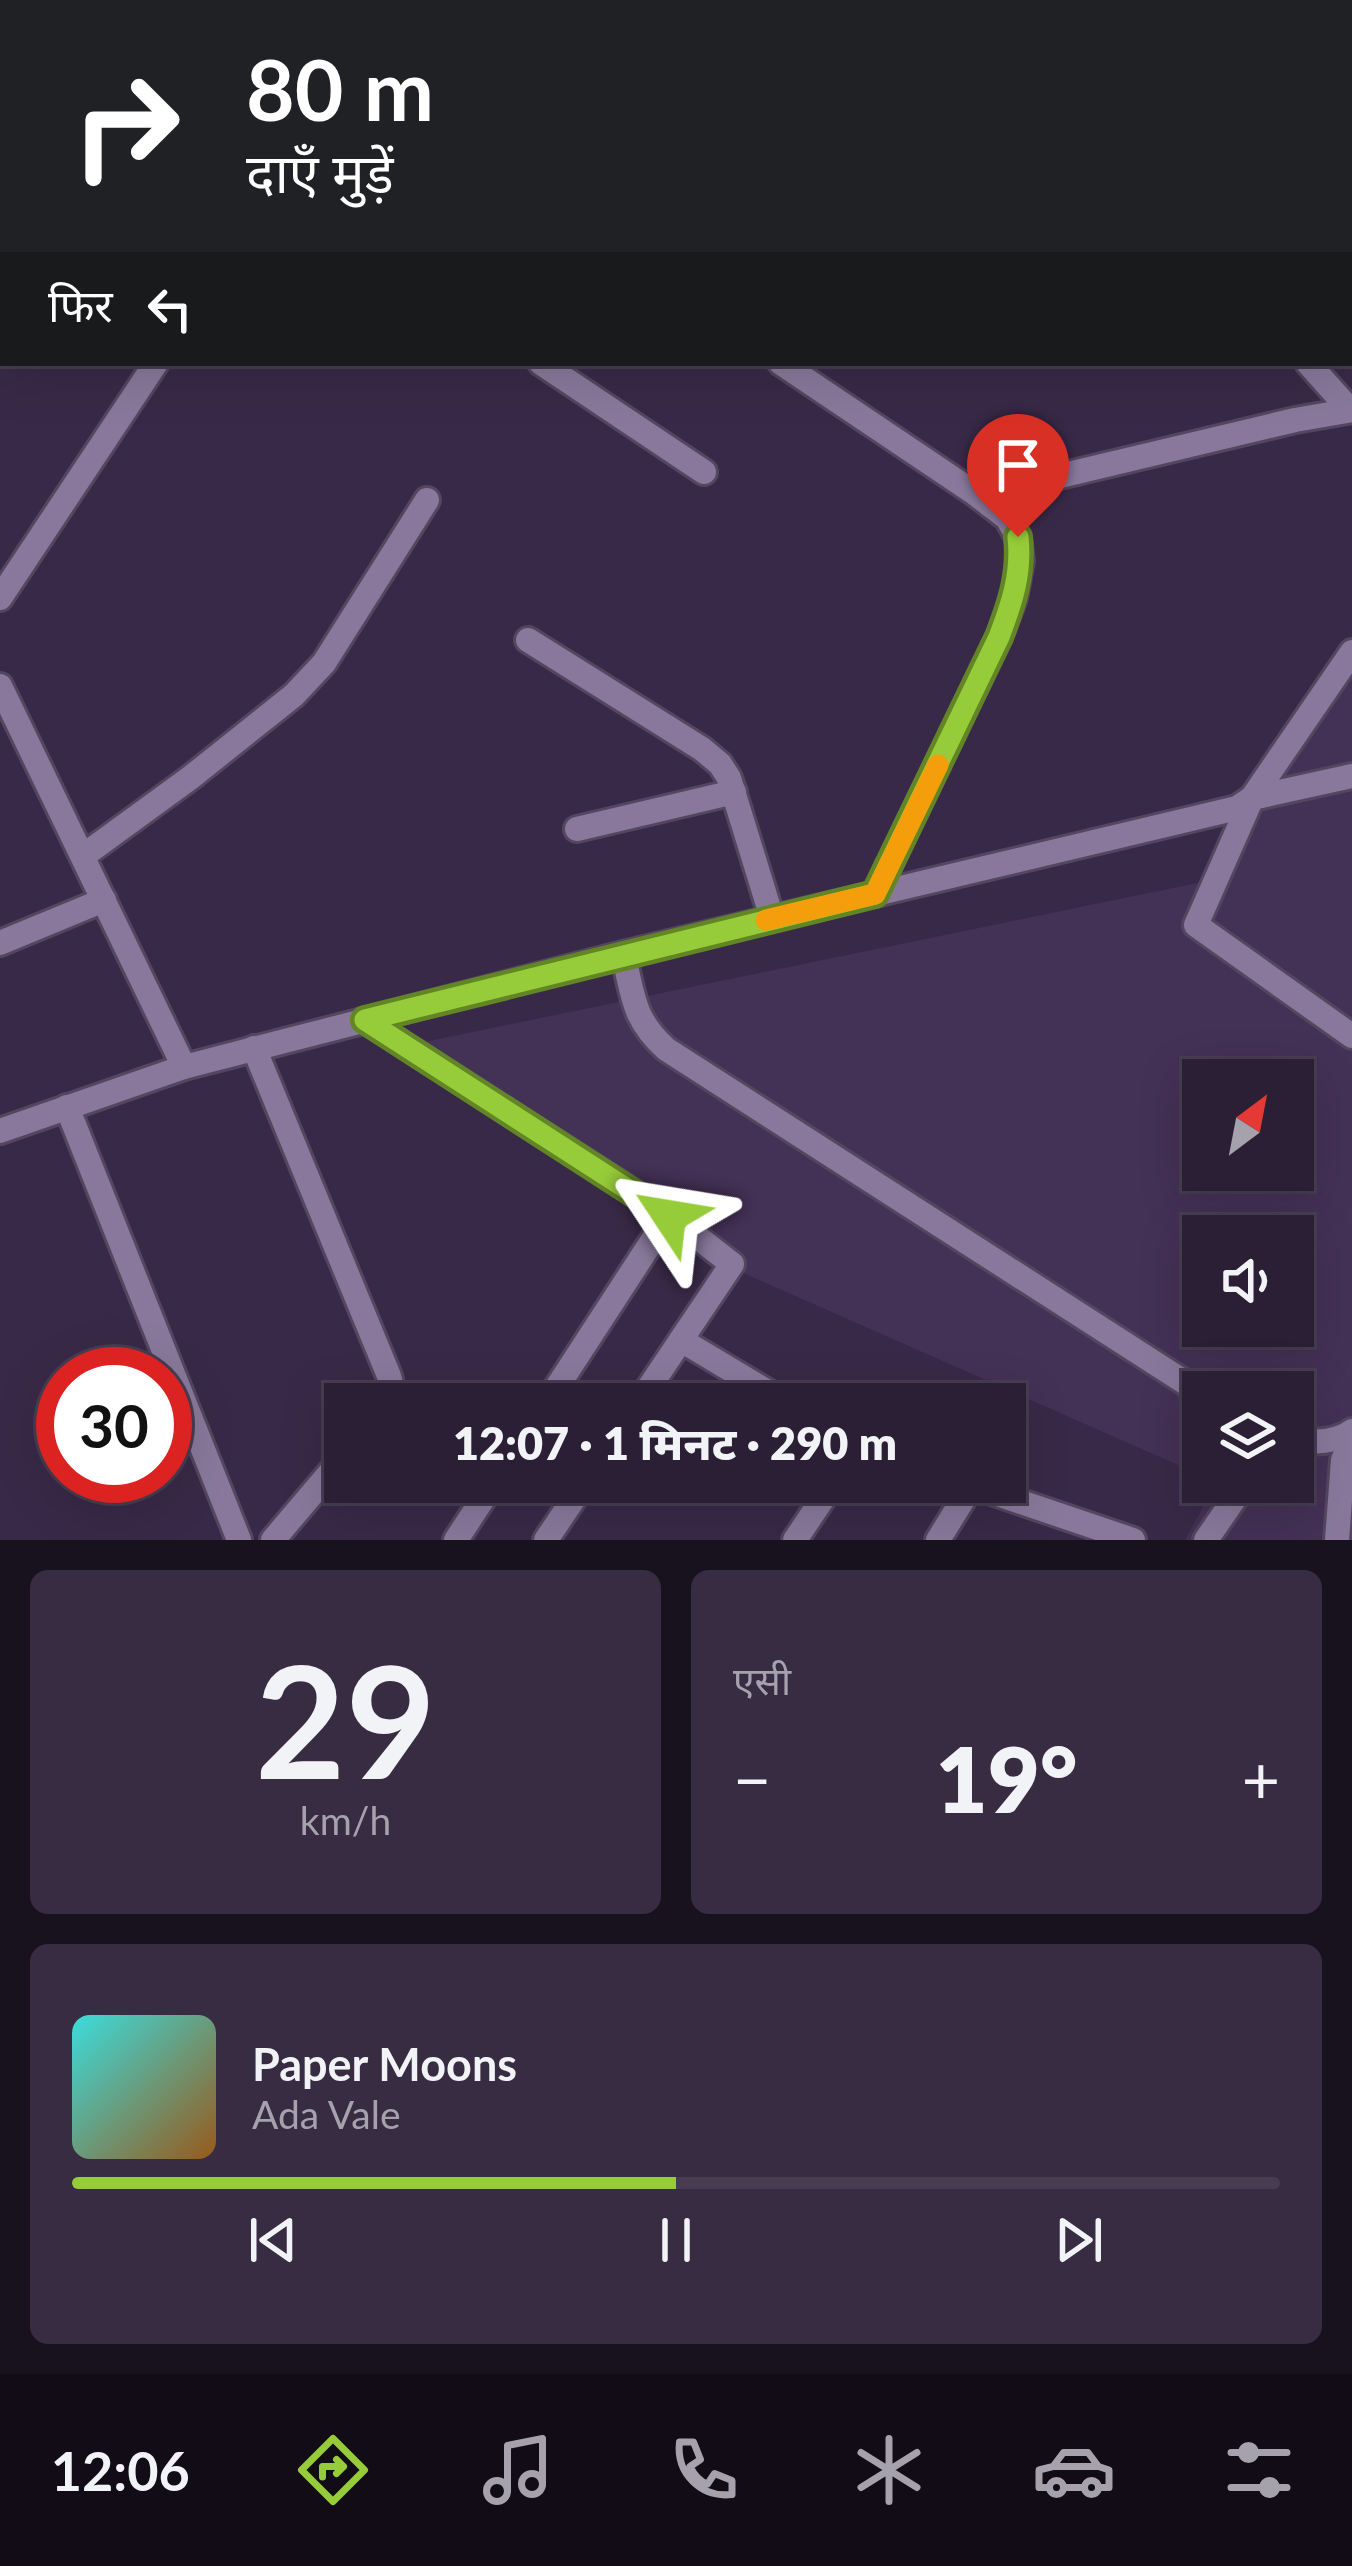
<!DOCTYPE html>
<html lang="hi">
<head>
<meta charset="utf-8">
<style>
	:root { --surface:#2b1f36; --page:#372c42; --text:#f1f3f6; --muted:#a6a2ad; --line:#473d51; --accent:#96cc39 }
	body { margin:0; font-family:Lato,"Noto Sans Devanagari",sans-serif; background:var(--page); color:var(--text); height:100vh; display:flex; flex-direction:column; font-size:45px; white-space:nowrap }
	* { box-sizing:border-box; margin:0 }
	p { font-size:39px; color:var(--muted) }
	.icon { flex:none; width:66px; height:66px; fill:none; stroke:currentColor; stroke-width:2; stroke-linecap:round; stroke-linejoin:round }
	.map { position:relative; height:1540px; overflow:hidden }
	.panel { display:flex; flex-direction:column; gap:30px; padding:30px; background:#18111e; flex:1 }
	.panel>* { flex:none }
	.top-card { position:absolute; left:0px; top:0px; width:1353px; height:366px; box-shadow:0 12px 48px #0002,0 0 0 3px var(--line); background:#202124; color:#fff; overflow:hidden }
	.needle { width:78px; rotate:32deg }
	.controls { position:absolute; left:1182px; top:1059px; display:grid; gap:24px }
	.controls a { display:grid; place-items:center; width:132px; height:132px; border-radius:0px; background:var(--surface); box-shadow:0 12px 48px #0002,0 0 0 3px var(--line); font-size:60px }
	.speed { position:absolute; left:36px; top:1347px; display:flex; gap:24px; font-size:60px; font-weight:700; text-align:center }
	.speed>* { display:grid; place-content:center; width:156px; height:156px; border-radius:50%; background:var(--surface); box-shadow:0 12px 48px #0002,0 0 0 3px var(--line); line-height:1 }
	.speed .limit { border:18px solid #d22; background:#fff; color:#111 }
	.pin { position:absolute; display:grid; place-items:center; width:102px; height:102px; color:#fff; margin:-123px -51px; border-radius:50% 50% 50% 0; rotate:-45deg; box-shadow:0 0 12px #0007 }
	.pin .icon { rotate:45deg }
	.me { position:absolute; width:132px; margin:-66px; rotate:303deg; stroke-linejoin:round; filter:drop-shadow(0 0 9px #0008) }
	.turn { display:flex; align-items:center; gap:42px; height:252px; padding:0 48px; font-size:54px }
	.turn .icon { width:156px; height:156px; stroke-width:2.5 }
	.turn b { display:block; font-size:84px; line-height:102px }
	.then { display:flex; align-items:center; height:114px; padding:0 48px; background:#0003; gap:24px; font-size:45px }
	.big { font-size:90px; font-weight:800; line-height:1.1 }
	.panel .tile { flex:1; display:flex; flex-direction:column; justify-content:center; gap:18px; min-width:0; padding:0 42px; border-radius:18px; background:var(--page) }
	.panel .dial { align-items:center; gap:0 }
	.dial b { font-size:156px; line-height:1 }
	.song { display:flex; align-items:center; gap:36px }
	.cover { width:144px; height:144px; border-radius:18px; background:linear-gradient(135deg,hsl(180 70% 55%),hsl(30 70% 35%)) }
	.played { height:12px; border-radius:6px; background:linear-gradient(90deg,var(--accent) 50%,var(--line) 50%) }
	.keys { display:flex; justify-content:space-around; direction:ltr }
	.heat { display:flex; justify-content:space-between; align-items:center; font-size:66px; direction:ltr }
	.panel .tiles { flex:1; display:grid; gap:30px; grid-template-columns:1fr 1fr }
	.tile:last-child { grid-column:span 2 }
	.trip { position:absolute; left:324px; top:1383px; width:702px; height:120px; border-radius:0px; background:var(--surface); box-shadow:0 12px 48px #0002,0 0 0 3px var(--line); font-weight:800; line-height:120px; text-align:center }
	.dock { display:flex; height:192px; justify-content:space-around; align-items:center; background:#110c16; color:var(--muted) }
	.dock .icon { width:84px; height:84px }
	.dock .selected { color:var(--accent) }
	.dock b { font-size:54px; color:var(--text) }
	.map>svg:first-child { display:block }
	.built { fill:#443156; fill-rule:evenodd }
	.lines { fill:none; stroke-linecap:round; stroke-linejoin:round }
	.street-casing { stroke:#53465f; stroke-width:30 }
	.street { stroke:#89789b; stroke-width:24 }
	.route-casing { stroke:#628525; stroke-width:30 }
	.route { stroke:#96cc39; stroke-width:21 }
	.slow { stroke:#f59e0b; stroke-width:21 }
</style>
</head>
<body>
<div class="map">
<svg width="1352" height="1540" viewBox="0 0 1352 1540">
	<rect width="100%" height="100%" fill="#392948"/>
	<path class="built" d="M1352,674V1540H1185L1217,1482H1293V1392H1203V1476L734,1269L395,1048L1212,880ZM1203,1080H1293V1170H1203ZM1203,1236H1293V1326H1203Z"/>
	<g class="lines">
		<defs>
			<g id="street">
				<polyline points="393,3 395,0"/>
				<polyline points="680,3 682,0"/>
				<polyline points="879,3 881,0"/>
				<polyline points="1175,3 1177,0"/>
				<polyline points="1350,7 1352,4"/>
				<polyline points="0,85 3,87"/>
				<polyline points="1350,230 1352,227"/>
				<polyline points="0,251 3,253"/>
				<polyline points="541,363 704,472"/>
				<polyline points="781,363 973,492 1007,518 1018,537 1021,561 1014,598 999,637 875,894"/>
				<polyline points="1308,363 1349,409"/>
				<polyline points="990,505 1060,476 1295,420 1352,410"/>
				<polyline points="0,598 156,363"/>
				<polyline points="528,640 702,749 720,764 729,778 772,918"/>
				<polyline points="1352,652 1252,798 1196,925 1352,1036"/>
				<polyline points="0,686 184,1067"/>
				<polyline points="577,829 734,792"/>
				<polyline points="83,856 190,778 294,695 324,663 427,500"/>
				<polyline points="0,943 104,900"/>
				<path d="M623,954C634,997 632,1018 666,1049L1203,1394"/>
				<polyline points="365,1020 669,1215 732,1264 638,1404"/>
				<polyline points="254,1048 389,1376 392,1388 387,1404"/>
				<polyline points="67,1107 239,1540"/>
				<polyline points="0,1131 184,1067 623,954 1237,808 1252,798 1352,776"/>
				<polyline points="681,1340 788,1404"/>
				<polyline points="546,1404 669,1215"/>
				<path d="M1293,1439C1313,1443 1335,1443 1352,1431"/>
				<polyline points="962,1482 1133,1540"/>
				<polyline points="273,1540 345,1455"/>
				<polyline points="456,1540 494,1482"/>
				<polyline points="546,1540 585,1482"/>
				<polyline points="795,1540 834,1482"/>
				<polyline points="938,1540 972,1485"/>
				<polyline points="1206,1540 1246,1482"/>
				<polyline points="1337,1540 1343,1460 1352,1439"/>
			</g>
		</defs>
		<use href="#street" class="street-casing"/>
		<use href="#street" class="street"/>
	</g>
	<g class="lines">
		<defs>
			<path id="route" d="M669,1216L365,1020L875,894L999,637C1012,603 1022,573 1018,537"/>
		</defs>
		<use href="#route" class="route-casing"/>
		<use href="#route" class="route"/>
		<polyline class="slow" points="766,920 875,894 938,765"/>
	</g>
</svg>
<div class="controls">
<a><svg class="needle" viewBox="-14 -14 28 28"><path d="M0-13l5 13h-10z" fill="#e53935"/><path d="M0 13l5-13h-10z" fill="#a6a2ad"/></svg></a>
<a><svg class="icon" aria-label="sound" viewBox="0 0 24 24"><path d="M4 9h4l5-4v14l-5-4H4zM17 9q2 3 0 6"/></svg></a>
<a><svg class="icon" aria-label="layers" viewBox="0 0 24 24"><path d="M12 4l9 5-9 5-9-5zM3 14l9 5 9-5"/></svg></a>
</div>
<div class="speed"><div class="limit">30</div></div>
<div class="pin" style="left:1018px;top:537px;background:#d93025"><svg class="icon" aria-label="arrive" viewBox="0 0 24 24"><path d="M6 21V4h12l-3 4 3 4H6"/></svg></div>
<svg class="me" style="left:669px;top:1216px" viewBox="-20 -20 40 40"><path d="M0-17L14 15 0 8-14 15z" fill="#96cc39" stroke="#fff" stroke-width="4"/></svg>
<div class="trip">12:07 · 1 मिनट · 290 m</div>
<div class="top-card">
<div class="turn"><svg class="icon" aria-label="right" viewBox="0 0 24 24"><path d="M7 20v-9h11M14 6l5 5-5 5"/></svg><div><b>80 m</b>दाएँ मुड़ें</div></div>
<div class="then">फिर<svg class="icon" aria-label="left" viewBox="0 0 24 24"><path d="M17 20v-9H6M10 6l-5 5 5 5"/></svg></div>
</div>
</div>
<section class="panel">
<div class="tiles">
<div class="tile dial"><b>29</b><p>km/h</p></div>
<div class="tile"><p>एसी</p>
<div class="heat"><a>−</a><b class="big">19°</b><a>+</a></div>
</div>
<div class="tile">
<div class="song"><i class="cover"></i><div><b>Paper Moons</b><p>Ada Vale</p></div></div>
<div class="played"></div>
<div class="keys"><svg class="icon" aria-label="previous" viewBox="0 0 24 24"><path d="M18 5L8 12l10 7zM5 5v14"/></svg><svg class="icon" aria-label="pause" viewBox="0 0 24 24"><path d="M8 5v14M16 5v14"/></svg><svg class="icon" aria-label="next" viewBox="0 0 24 24"><path d="M6 5l10 7-10 7zM19 5v14"/></svg></div>
</div>
</div>
</section>
<nav class="dock">
<b>12:06</b>
<svg class="icon selected" aria-label="directions" viewBox="0 0 24 24"><path d="M12 3l9 9-9 9-9-9zM9 14v-3h6M13 9l2 2-2 2"/></svg>
<svg class="icon" aria-label="music" viewBox="0 0 24 24"><path d="M9 18V5l10-2v13"/><circle cx="6" cy="18" r="3"/><circle cx="16" cy="16" r="3"/></svg>
<svg class="icon" aria-label="phone" viewBox="0 0 24 24"><path d="M5 4h4l2 5-3 2q2 4 5 5l2-3 5 2v4C11 20 4 13 5 4z"/></svg>
<svg class="icon" aria-label="climate" viewBox="0 0 24 24"><path d="M12 3v18M4 7l16 10M4 17L20 7"/></svg>
<svg class="icon" aria-label="car" viewBox="0 0 24 24"><path d="M5 17H2v-5l4-1 3-4h7l3 4 3 1v5h-3M9 17h6M6 11h13"/><circle cx="7" cy="17" r="2"/><circle cx="17" cy="17" r="2"/></svg>
<svg class="icon" aria-label="filters" viewBox="0 0 24 24"><path d="M4 7h16M4 17h16"/><circle cx="9" cy="7" r="2"/><circle cx="15" cy="17" r="2"/></svg>
</nav>
</body>
</html>
